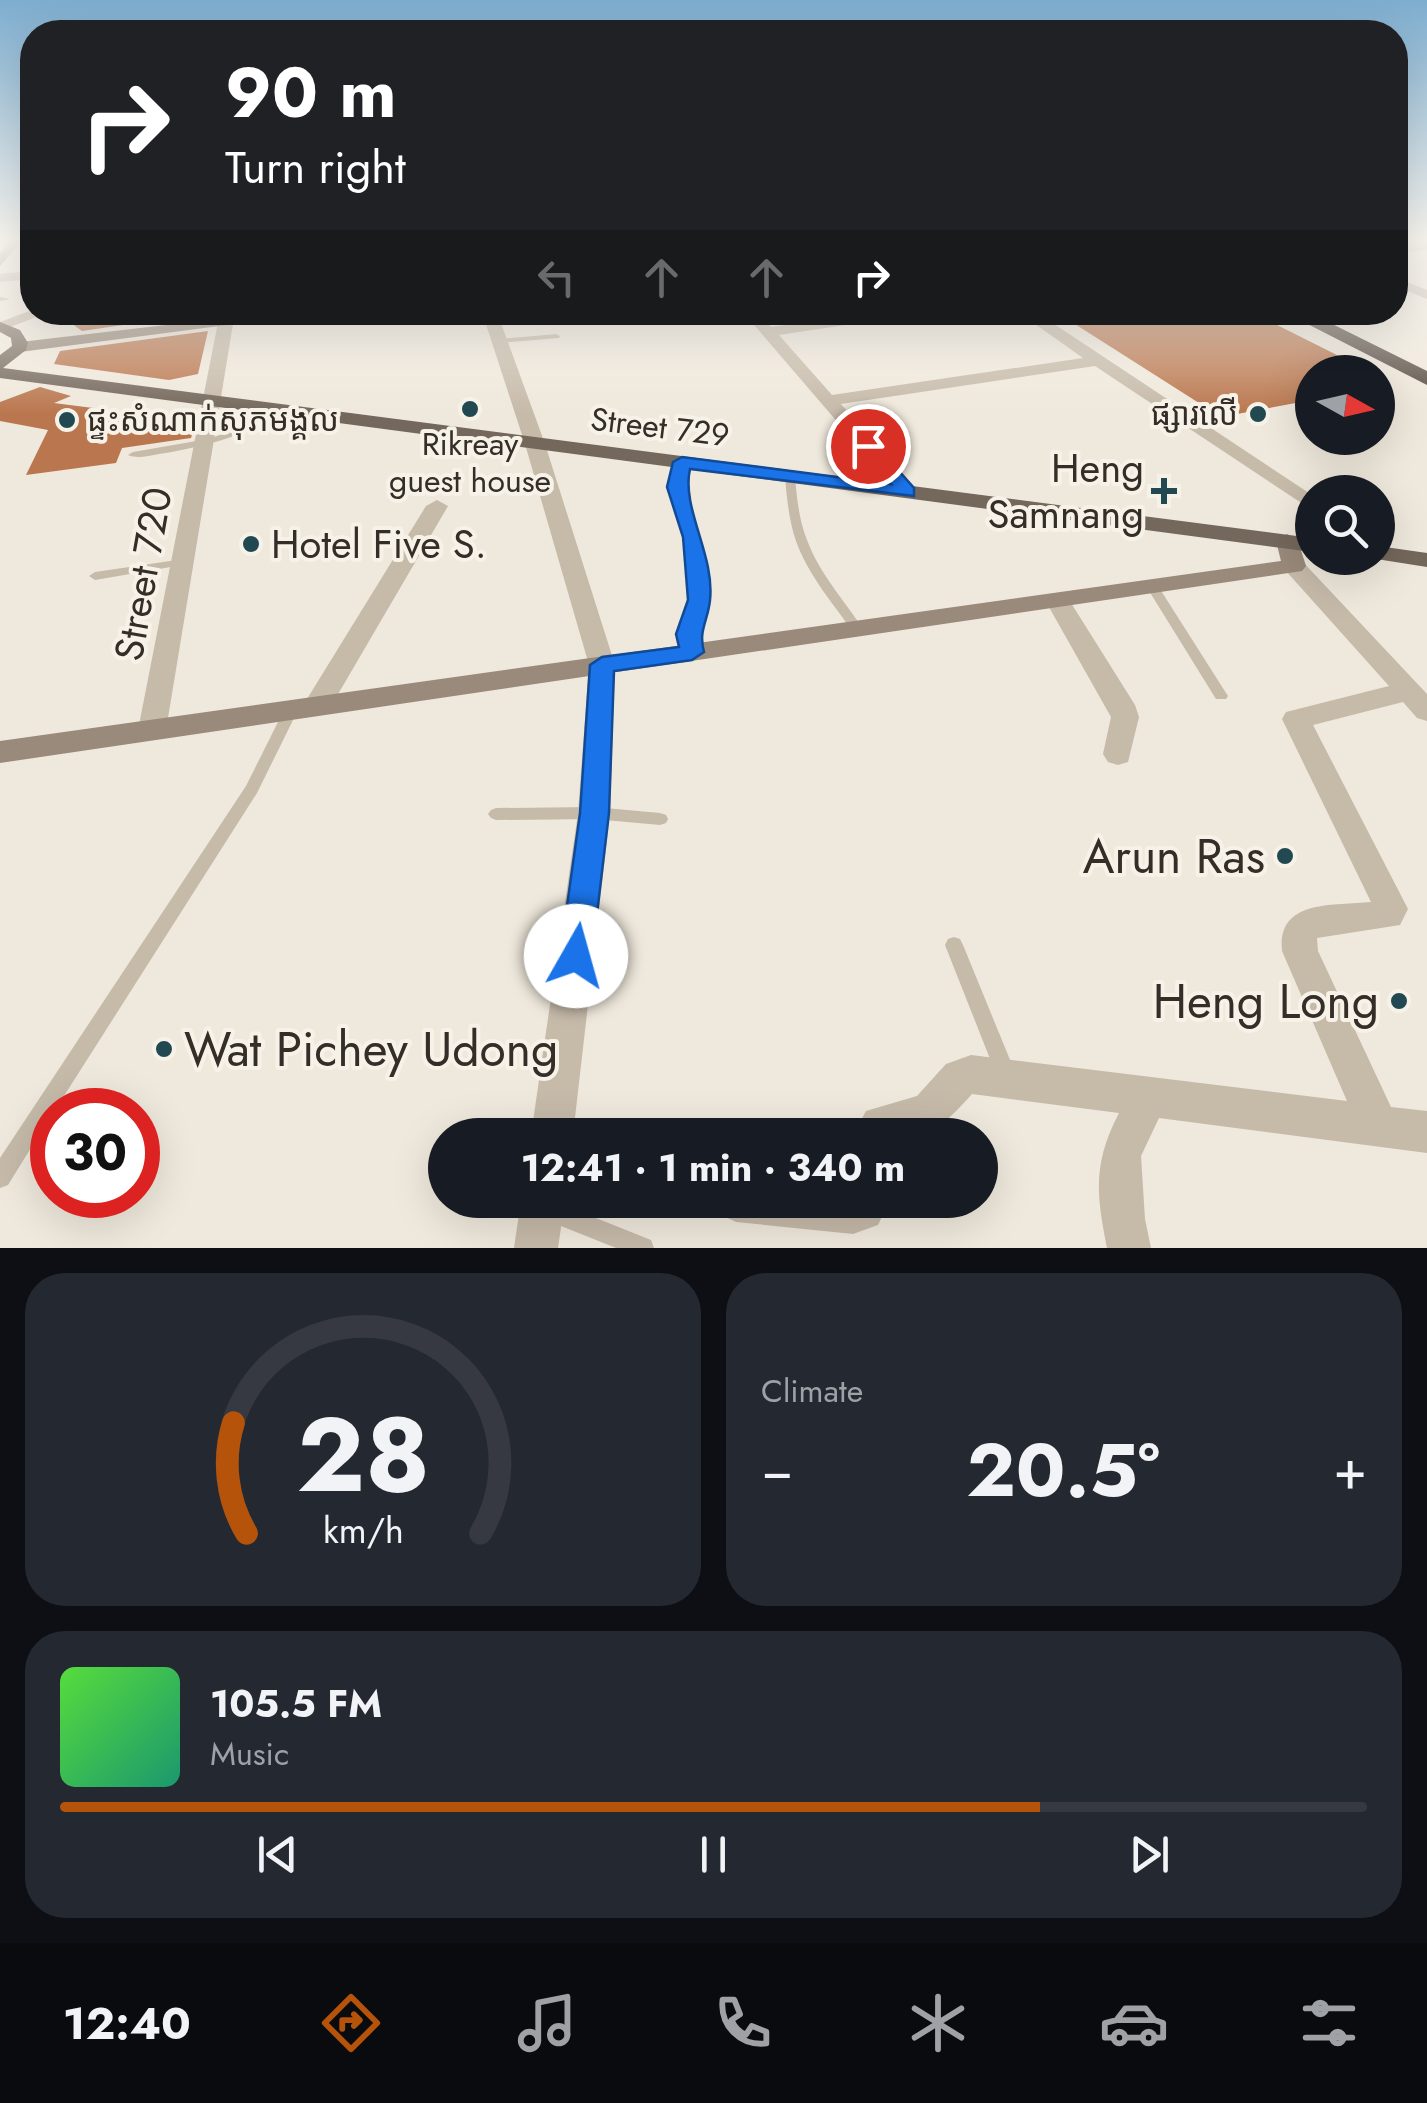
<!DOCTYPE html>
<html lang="en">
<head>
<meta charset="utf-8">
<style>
	:root { --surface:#171b24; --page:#242831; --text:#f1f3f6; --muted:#9ea1a6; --line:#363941; --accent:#b45309 }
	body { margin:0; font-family:Jost,"Noto Sans Khmer",sans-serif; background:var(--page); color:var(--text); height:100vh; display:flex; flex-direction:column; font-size:38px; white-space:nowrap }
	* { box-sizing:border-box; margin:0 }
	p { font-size:32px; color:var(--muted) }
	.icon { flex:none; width:55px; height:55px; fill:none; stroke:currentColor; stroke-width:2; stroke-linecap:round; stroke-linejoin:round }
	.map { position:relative; height:1248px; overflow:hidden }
	.sheet { display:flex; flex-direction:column; gap:25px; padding:25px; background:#0d0f14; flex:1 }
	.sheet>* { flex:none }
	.banner { position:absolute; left:20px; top:20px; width:1388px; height:305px; border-radius:40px; box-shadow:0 10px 40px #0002; background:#202124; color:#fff; overflow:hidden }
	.needle { width:65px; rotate:98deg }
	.buttons { position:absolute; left:1295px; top:355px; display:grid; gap:20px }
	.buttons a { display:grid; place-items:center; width:100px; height:100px; border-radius:50%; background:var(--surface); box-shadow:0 10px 40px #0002; font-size:50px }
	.speed { position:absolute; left:30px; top:1088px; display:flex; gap:20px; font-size:50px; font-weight:700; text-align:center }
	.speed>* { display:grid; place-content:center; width:130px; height:130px; border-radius:50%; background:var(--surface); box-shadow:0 10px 40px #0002; line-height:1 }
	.speed .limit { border:15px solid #d22; background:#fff; color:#111 }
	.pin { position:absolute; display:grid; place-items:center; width:85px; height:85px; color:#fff; margin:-42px; border:5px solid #fff; border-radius:50%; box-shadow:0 2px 10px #0007 }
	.me { position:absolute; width:110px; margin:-55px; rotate:7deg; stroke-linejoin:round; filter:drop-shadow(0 0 8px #0008) }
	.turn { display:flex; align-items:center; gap:35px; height:210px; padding:0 40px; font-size:45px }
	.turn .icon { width:130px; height:130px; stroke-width:2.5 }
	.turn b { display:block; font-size:70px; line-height:85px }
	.lanes { display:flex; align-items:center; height:95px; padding:0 40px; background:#0003; justify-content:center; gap:50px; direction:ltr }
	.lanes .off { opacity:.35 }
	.big { font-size:75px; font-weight:700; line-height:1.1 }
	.sheet .widget { flex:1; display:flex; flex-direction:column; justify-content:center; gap:15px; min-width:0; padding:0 35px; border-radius:40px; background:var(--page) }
	.sheet .dial { align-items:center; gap:0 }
	.dial svg { height:260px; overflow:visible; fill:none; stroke:var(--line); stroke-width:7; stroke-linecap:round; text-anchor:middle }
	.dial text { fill:var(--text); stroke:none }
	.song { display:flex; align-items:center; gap:30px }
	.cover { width:120px; height:120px; border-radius:15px; background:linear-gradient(135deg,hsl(110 70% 55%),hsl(160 70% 35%)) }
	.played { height:10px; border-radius:5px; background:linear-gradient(90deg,var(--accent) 75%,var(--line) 75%) }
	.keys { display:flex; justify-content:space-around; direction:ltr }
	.heat { display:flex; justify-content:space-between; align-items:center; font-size:55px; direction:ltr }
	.sheet .tiles { flex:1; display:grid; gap:25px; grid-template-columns:1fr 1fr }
	.widget:last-child { grid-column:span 2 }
	.trip { position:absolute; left:428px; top:1118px; width:570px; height:100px; border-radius:50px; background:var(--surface); box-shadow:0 10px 40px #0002; font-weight:700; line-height:100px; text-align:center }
	.menu { display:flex; height:160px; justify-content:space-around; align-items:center; background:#090b0e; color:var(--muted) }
	.menu .icon { width:70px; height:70px }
	.menu .on { color:var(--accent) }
	.menu b { font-size:45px; color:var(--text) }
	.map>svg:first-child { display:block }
	.building { fill:#ba774f }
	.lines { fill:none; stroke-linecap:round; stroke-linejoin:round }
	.lane { fill:#c6baa9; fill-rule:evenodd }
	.street { fill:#c6baa9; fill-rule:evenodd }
	.secondary { fill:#998a7b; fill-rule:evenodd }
	.primary { fill:#74675b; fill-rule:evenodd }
	.highway { fill:#544940; fill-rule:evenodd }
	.route { fill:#1a73e8; stroke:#114b97; stroke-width:2.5 }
	.poi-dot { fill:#224851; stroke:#f7f2e8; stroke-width:4 }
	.labels { text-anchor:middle; stroke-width:8; stroke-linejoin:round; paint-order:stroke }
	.far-poi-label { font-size:32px; fill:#342d28; stroke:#f7f2e8; text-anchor:end }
	.far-street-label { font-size:32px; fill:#342d28; stroke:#f7f2e8 }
	.poi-label { font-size:40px; fill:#342d28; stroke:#f7f2e8; text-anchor:end }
	.street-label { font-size:40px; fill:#342d28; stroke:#f7f2e8 }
	.near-poi-label { font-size:48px; fill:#342d28; stroke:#f7f2e8; text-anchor:end }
</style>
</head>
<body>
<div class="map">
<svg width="1427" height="1248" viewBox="0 0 1427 1248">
	<rect width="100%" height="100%" fill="#efe8dc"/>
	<g class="building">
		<polygon points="56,312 212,312 82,331"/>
		<polygon points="1056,312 1251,312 1371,372 1312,372 1312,400 1221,417"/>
		<polygon points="208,331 198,374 169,380 54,364 60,351"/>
		<polygon points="40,387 71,396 54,403 93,408 89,416 193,431 191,438 122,448 116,463 26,475 48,430 0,421 0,402"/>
	</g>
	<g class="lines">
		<g class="lane">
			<polygon points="0,297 10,299 0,301"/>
			<polygon points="556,334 560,336 559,338 499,343 495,341 499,339"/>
			<path d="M284,408L287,409V413C246,435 204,447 159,454C148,456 137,459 128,455L133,452L208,439L244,427Z"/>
			<polygon points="682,460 687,463 681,487 699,537 705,599 693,634 698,652 692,656 686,652 681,634 693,599 687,537 671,487 677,463"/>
			<path d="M790,474L795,477C797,499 799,520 807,540C819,573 844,600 863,629L861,632H853C833,603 808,575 796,541C789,521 787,499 785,477Z"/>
			<polygon points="184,559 190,562 188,564 95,580 89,576 95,572"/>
			<polygon points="1152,582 1158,586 1226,693 1228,696 1226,699 1216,699 1146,586"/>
			<polygon points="291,705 296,707 298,710 257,793 55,1110 52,1110 52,1114 8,1185 0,1188 0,1158 246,786 284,710 286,707"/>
			<polygon points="594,807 660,813 666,815 668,819 666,823 660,825 594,819 496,820 491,818 488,814 491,810 496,808"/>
			<polygon points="954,937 960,939 963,945 1015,1072 1012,1079 1005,1082 998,1079 945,945 948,939"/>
			<polygon points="547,1200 551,1200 651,1240 654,1248 616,1248 541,1218 538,1210 541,1202"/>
		</g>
		<g class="street">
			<polygon points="1427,242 1427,250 1395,254 1395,246"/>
			<polygon points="32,271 32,279 0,282 0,274"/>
			<polygon points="1395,277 1427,290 1427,299 1395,286"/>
			<polygon points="32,310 49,312 0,331 0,322"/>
			<polygon points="220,312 235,312 166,730 162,737 142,737 138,730"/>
			<polygon points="482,312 497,312 545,444 615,665 610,813 573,1135 531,1135 578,813 589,665 525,444"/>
			<polygon points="743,312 759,312 771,327 884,312 931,312 779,335 832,395 1083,358 1018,312 1036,312 1312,495 1312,510 1095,366 841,404 918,492 908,498 901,496"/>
			<polygon points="437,500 448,506 327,713 307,713 303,706 307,699 426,506"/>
			<path d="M1294,559L1302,561L1427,694V721L1417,718L1403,702L1313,725L1408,909L1400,925L1317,938L1318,951L1391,1107L1427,1111V1153L1159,1118L1141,1156L1145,1219L1151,1248H1107C1096,1193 1093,1163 1119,1113L972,1094C926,1146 920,1135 853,1135L866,1111L917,1096L946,1064L971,1055L1347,1101L1282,951C1277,899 1333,906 1371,902L1282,719L1286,712L1389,686L1286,571L1282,566Z"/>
			<polygon points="1057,593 1066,595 1135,705 1139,717 1128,762 1118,765 1108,762 1103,754 1111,717 1045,600"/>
			<polygon points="521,1200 565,1200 558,1248 514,1248"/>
			<polygon points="714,1200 890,1200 878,1225 853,1234 736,1222 721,1215"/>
		</g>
		<g class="secondary">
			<polygon points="11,240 23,240 0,266 0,253"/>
			<polygon points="277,312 328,312 20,352 12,347 20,342"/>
			<polygon points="1287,534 1298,541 1306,566 1302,571 0,763 0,741 1281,561 1276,541"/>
		</g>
		<g class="primary">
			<polygon points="0,322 20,330 28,343 26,350 3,368 1312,538 1312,552 0,378 0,355 12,346 11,338 0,332"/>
			<polygon points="1378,546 1427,553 1427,567 1370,558 1378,558"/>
		</g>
		<polygon class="highway" points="1284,312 1308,312 1427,371 1427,385"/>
	</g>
	<linearGradient id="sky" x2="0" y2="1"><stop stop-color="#7dadcf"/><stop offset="0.58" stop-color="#f8f5ef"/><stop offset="1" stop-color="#f8f5ef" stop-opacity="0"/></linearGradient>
	<rect width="1427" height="414" fill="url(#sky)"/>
	<path class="route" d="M862,443H874L914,488V496L690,469C681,508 715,555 710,600C708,621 698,630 704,652L692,660L614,671L609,813L592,956L587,966L576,971L564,966L560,956L580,813L590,665L602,657L679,647L676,634L688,600L683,537L667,487L673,462L682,457L891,484L862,450Z"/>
	<g class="poi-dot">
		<circle cx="470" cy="409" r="10"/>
		<circle cx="1258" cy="414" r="10"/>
		<circle cx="67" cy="420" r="10"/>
		<path d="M1159 476h10v10h10v10h-10v10h-10v-10h-10v-10h10z"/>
		<circle cx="251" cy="544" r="10"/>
		<circle cx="1285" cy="856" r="10"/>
		<circle cx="1399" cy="1001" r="10"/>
		<circle cx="164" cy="1049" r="10"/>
	</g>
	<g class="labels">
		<g class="far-poi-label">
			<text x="1238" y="425">ផ្សារលើ</text>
			<text x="87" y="431" text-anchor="start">ផ្ទះសំណាក់សុភមង្គល</text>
			<text x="470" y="455" text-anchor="middle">Rikreay<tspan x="470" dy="37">guest house</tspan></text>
		</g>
		<g class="far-street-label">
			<text transform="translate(660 427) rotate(7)" y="11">Street 729</text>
		</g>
		<g class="poi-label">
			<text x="1144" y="482">Heng<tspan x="1144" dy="46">Samnang</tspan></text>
			<text x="271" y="558" text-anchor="start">Hotel Five S.</text>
		</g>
		<g class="street-label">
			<text transform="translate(143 574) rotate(-80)" y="14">Street 720</text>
		</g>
		<g class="near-poi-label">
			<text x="1265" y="873">Arun Ras</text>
			<text x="1379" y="1018">Heng Long</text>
			<text x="184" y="1066" text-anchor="start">Wat Pichey Udong</text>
		</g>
	</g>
</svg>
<div class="buttons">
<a><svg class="needle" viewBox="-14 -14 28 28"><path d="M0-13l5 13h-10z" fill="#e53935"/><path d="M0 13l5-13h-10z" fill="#9ea1a6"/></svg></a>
<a><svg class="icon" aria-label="search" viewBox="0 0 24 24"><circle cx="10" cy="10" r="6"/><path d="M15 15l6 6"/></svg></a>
</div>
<div class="speed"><div class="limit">30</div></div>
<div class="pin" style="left:868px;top:446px;background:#d93025"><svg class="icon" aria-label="arrive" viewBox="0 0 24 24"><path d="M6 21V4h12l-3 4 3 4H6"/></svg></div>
<svg class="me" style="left:576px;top:956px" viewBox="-20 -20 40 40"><circle r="19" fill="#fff"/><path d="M0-13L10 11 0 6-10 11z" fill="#1a73e8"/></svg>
<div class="trip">12:41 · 1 min · 340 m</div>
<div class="banner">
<div class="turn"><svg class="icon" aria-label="right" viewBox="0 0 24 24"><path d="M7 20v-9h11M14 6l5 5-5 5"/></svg><div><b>90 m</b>Turn right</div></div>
<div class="lanes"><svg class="icon off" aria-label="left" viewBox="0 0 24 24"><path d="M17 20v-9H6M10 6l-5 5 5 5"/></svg><svg class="icon off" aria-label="ahead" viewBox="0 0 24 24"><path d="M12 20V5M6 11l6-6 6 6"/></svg><svg class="icon off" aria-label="ahead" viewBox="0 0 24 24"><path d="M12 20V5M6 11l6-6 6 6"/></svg><svg class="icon" aria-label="right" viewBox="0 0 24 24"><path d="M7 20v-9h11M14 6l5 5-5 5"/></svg></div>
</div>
</div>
<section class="sheet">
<div class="tiles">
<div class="widget dial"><svg viewBox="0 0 100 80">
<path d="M14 69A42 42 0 1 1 86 69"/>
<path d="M14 69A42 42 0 0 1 10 35" stroke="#b45309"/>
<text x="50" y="56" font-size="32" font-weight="700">28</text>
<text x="50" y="72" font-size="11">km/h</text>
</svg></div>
<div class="widget"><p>Climate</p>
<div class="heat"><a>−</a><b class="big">20.5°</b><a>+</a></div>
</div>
<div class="widget">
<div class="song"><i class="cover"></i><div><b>105.5 FM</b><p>Music</p></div></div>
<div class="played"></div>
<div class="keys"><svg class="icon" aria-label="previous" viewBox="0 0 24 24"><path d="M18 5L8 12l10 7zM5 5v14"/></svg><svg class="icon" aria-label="pause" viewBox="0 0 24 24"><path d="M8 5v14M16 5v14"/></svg><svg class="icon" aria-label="next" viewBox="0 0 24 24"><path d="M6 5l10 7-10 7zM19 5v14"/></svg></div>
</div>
</div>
</section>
<nav class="menu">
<b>12:40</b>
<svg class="icon on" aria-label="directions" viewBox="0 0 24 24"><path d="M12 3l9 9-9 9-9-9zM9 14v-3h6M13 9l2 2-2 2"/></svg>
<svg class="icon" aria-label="music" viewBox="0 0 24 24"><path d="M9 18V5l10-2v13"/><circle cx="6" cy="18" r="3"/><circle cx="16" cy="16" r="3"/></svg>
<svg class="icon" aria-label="phone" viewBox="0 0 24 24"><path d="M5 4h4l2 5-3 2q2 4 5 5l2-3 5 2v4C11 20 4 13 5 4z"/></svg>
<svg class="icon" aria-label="climate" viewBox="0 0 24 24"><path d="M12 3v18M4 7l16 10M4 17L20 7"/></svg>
<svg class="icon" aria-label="car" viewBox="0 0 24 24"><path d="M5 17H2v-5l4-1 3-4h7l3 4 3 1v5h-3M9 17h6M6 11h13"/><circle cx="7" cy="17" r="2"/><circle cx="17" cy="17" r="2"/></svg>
<svg class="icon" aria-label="filters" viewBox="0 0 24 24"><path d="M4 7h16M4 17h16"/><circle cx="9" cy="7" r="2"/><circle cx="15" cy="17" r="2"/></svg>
</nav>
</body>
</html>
